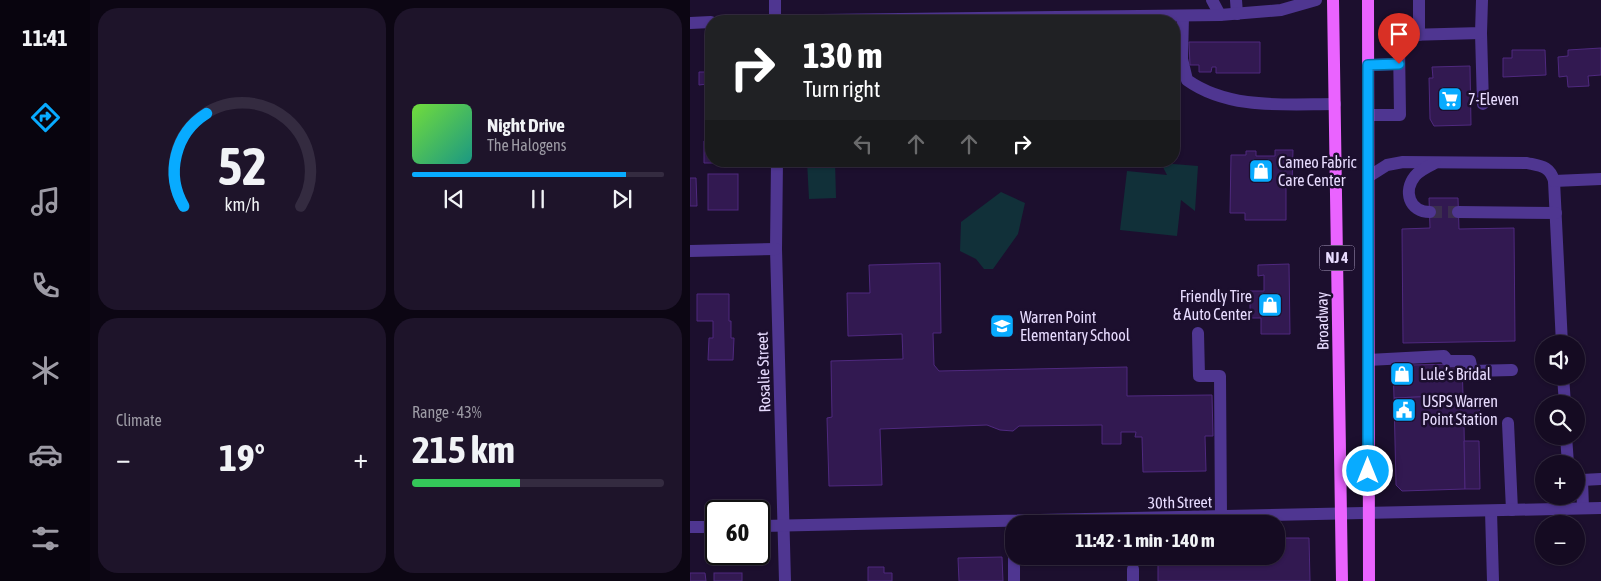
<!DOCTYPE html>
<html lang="en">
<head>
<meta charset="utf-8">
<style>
	:root { --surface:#150b22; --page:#1e142a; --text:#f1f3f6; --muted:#9d9ba5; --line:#342b40; --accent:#08abff }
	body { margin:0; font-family:"Asap Condensed",sans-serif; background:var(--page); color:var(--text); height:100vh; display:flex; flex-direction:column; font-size:19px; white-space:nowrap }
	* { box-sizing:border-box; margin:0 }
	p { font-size:16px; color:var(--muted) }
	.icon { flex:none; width:28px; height:28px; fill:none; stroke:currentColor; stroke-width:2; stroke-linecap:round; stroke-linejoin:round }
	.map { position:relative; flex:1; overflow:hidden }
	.side { display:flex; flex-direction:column; gap:8px; padding:8px; background:#0c0613; width:600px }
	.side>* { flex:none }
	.banner { position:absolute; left:15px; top:15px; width:475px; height:152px; border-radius:20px; box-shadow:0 1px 4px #0004,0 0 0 1px var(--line); background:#202124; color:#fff; overflow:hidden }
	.tools { position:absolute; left:845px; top:335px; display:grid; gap:10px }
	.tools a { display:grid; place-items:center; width:50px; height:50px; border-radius:50%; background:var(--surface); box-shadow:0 1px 4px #0004,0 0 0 1px var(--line); font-size:25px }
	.speed { position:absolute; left:15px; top:500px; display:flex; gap:10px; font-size:25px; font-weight:700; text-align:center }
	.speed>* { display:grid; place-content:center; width:65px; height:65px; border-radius:50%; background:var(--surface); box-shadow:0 1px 4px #0004,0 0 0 1px var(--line); line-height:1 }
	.speed .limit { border:2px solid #111; border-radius:8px; background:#fff; color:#111 }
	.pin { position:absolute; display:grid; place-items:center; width:42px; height:42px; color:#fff; margin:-51px -21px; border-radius:50% 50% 50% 0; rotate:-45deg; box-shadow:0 0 5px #0007 }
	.pin .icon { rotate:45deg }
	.me { position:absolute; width:55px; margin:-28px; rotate:0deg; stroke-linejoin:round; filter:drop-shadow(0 0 4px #0008) }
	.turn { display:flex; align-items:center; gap:18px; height:105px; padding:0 15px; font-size:22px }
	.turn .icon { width:65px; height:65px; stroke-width:2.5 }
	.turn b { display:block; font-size:35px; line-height:42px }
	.lanes { display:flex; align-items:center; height:48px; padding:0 15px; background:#0003; justify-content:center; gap:25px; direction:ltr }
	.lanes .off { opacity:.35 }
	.big { font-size:38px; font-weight:700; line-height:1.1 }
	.side .tile { flex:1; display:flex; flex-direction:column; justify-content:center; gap:8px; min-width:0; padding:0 18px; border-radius:20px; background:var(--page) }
	.side .dial { align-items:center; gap:0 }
	.dial svg { height:130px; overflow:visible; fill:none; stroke:var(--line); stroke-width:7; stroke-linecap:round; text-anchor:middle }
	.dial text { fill:var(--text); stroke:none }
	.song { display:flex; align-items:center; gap:15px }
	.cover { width:60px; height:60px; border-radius:8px; background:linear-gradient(135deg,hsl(100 70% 55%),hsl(170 70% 35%)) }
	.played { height:5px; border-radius:2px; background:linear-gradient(90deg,var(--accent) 85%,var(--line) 85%) }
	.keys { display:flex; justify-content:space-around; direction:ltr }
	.heat { display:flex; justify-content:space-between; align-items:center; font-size:28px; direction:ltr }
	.charge { height:8px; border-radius:4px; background:linear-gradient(90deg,#34c759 43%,var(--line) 0) }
	.side .tiles { flex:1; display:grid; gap:8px; grid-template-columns:repeat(2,1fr) }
	.trip { position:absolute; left:315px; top:515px; width:280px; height:50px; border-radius:20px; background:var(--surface); box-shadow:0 1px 4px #0004,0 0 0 1px var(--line); font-weight:700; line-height:50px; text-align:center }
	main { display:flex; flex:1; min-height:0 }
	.menu { display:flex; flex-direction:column; width:90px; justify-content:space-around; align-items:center; background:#08040e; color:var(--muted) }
	.menu .icon { width:35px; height:35px }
	.menu .on { color:var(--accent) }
	.menu b { font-size:22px; color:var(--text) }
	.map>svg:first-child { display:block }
	.green { fill:#113039 }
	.building { fill:#321951; stroke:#4f297f }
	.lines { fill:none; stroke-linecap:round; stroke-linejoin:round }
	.minor-tunnel { stroke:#3b2e4d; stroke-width:12; stroke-dasharray:12 6; stroke-linecap:butt }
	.minor { stroke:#4f3691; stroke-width:12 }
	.major { stroke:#ea63ff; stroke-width:12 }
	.route-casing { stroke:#056fa6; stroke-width:12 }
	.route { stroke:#08abff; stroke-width:9 }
	.labels { text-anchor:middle; stroke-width:5; stroke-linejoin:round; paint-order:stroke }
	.shield { fill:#1c0f2e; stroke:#ab9ec0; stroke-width:1 }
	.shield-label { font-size:15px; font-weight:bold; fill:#e8dcff }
	.poi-label { font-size:16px; fill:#e8dcff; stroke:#1c0f2e; text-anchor:start }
	.street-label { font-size:16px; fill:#e8dcff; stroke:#1c0f2e }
</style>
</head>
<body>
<main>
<nav class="menu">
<b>11:41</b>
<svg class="icon on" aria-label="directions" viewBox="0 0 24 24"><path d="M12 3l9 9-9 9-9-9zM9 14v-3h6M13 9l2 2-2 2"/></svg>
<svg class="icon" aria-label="music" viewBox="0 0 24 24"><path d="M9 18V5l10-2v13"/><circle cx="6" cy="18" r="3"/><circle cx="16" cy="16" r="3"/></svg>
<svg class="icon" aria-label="phone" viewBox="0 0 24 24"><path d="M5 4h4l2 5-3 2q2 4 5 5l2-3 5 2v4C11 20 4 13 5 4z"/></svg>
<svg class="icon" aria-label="climate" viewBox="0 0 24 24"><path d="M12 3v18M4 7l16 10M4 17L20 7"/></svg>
<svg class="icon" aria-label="car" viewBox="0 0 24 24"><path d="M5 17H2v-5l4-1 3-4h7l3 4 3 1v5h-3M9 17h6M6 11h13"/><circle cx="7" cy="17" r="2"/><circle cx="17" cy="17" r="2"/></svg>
<svg class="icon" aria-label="filters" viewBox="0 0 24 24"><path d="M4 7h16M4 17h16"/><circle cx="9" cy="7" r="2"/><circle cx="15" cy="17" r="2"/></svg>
</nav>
<section class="side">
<div class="tiles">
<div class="tile dial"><svg viewBox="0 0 100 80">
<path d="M14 69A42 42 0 1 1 86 69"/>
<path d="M14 69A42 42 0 0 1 28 12" stroke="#08abff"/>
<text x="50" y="56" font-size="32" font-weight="700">52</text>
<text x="50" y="72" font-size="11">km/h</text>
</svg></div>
<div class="tile">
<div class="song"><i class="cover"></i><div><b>Night Drive</b><p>The Halogens</p></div></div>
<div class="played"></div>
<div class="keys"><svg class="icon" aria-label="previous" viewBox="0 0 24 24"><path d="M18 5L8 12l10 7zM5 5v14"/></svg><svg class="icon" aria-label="pause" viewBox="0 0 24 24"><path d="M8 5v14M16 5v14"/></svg><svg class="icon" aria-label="next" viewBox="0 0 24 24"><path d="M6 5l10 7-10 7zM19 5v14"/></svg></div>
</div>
<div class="tile"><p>Climate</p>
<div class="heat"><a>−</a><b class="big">19°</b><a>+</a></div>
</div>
<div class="tile"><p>Range · 43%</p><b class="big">215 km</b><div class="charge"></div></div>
</div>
</section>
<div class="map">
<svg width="911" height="581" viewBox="0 0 911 581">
	<rect width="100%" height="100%" fill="#1c0f2e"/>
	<g class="green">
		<polygon points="117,161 145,161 146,198 119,199"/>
		<polygon points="471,163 508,166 505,211 491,200 487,236 430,230 437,171 477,175"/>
		<polygon points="311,192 335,203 328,234 303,269 294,269 286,259 270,251 271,222"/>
	</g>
	<g class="building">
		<polygon points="499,42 570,42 570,73 526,73 526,67 522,67 521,72 509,72 509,65 500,65"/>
		<polygon points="911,48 911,75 898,76 899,86 878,87 877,76 869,77 868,57 878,56 878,50"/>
		<polygon points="822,50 855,50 856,75 813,77 813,58 822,58"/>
		<polygon points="780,66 781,125 744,126 740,119 739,78 743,78 742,67"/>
		<polygon points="9,72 21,72 21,109 18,109 17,84 9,85"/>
		<polygon points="14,141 21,141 21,161 37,161 37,163 14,163"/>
		<polygon points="585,150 603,150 602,186 596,186 596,220 555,220 555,213 540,213 541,155 556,155 556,151 566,151 566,156 585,156"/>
		<rect x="18" y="174" width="30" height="36"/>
		<polygon points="0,178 6,178 7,206 0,206"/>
		<polygon points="739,198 768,198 769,229 824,228 825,341 713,343 712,229 740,228"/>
		<polygon points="250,263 251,333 243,333 244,365 249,371 437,367 437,396 522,395 523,436 515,436 516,471 453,472 452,437 445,437 446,432 431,432 431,444 412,444 412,425 329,426 323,431 310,430 297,425 190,429 192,485 139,486 137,418 142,417 141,361 213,359 212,334 158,336 157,293 180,293 179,265"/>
		<polygon points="599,264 600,334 571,334 571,318 560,318 560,291 574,291 574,275 568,276 568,265"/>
		<polygon points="7,294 39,294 39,321 41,321 41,338 44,338 43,360 18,360 19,338 23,338 23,321 7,321"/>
		<polygon points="719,362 719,365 772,364 773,395 704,398 703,363"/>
		<polygon points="773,395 773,404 789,404 790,424 774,424 775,489 712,491 706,485 704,398"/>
		<polygon points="774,441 789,441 790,489 775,489"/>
		<polygon points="586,538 619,538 620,581 468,581 468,558 446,558 446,556 586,556"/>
		<polygon points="312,557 313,581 269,581 268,558"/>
		<polygon points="178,567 194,567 194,573 202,573 202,581 178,581"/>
		<polygon points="0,573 15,573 16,581 0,581"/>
		<rect x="24" y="573" width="28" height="8"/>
	</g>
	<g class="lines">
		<polyline class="minor-tunnel" points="740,212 768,212"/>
		<g class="minor">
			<polyline points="85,0 85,21"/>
			<polyline points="522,0 530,15"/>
			<polyline points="546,0 547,14"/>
			<polyline points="729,0 729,35"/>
			<path d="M493,16L492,59L497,80C539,110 595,104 645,104"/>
			<polyline points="57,21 530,15 591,10 626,0"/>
			<polyline points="0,23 21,22"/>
			<polyline points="791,33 793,104"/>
			<polyline points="678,65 709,64"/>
			<polyline points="678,115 710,115 709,45 717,35 791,33 792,0"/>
			<polyline points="87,161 86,249 95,581"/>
			<path d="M678,177L697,165L713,162L837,163C851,166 860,166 864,181L872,344"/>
			<polyline points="864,181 911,179"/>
			<path d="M740,212C719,212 713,191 725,176C730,170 739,166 745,163"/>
			<polyline points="768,212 866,213"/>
			<polyline points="0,251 86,249"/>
			<polyline points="508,333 509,376 530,376 531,517"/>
			<polyline points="678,360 754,356 758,361 780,361 782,371 822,370"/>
			<polyline points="873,376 875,404"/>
			<polyline points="818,423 822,510"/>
			<polyline points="876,436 878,464"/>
			<polyline points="893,508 892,480 911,479"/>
			<polyline points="801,511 803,581"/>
			<polyline points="69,526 911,508"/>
			<polyline points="0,527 26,527"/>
			<polyline points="324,556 324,581"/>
			<polyline points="443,569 443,581"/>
		</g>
		<g class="major">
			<polyline points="643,0 652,581"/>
			<polyline points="678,0 679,581"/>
		</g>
	</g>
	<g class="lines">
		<defs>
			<polyline id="route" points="678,471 678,65 709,64"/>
		</defs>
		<use href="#route" class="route-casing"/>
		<use href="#route" class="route"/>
	</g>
	<defs>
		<symbol id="supermarket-square" viewBox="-11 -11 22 22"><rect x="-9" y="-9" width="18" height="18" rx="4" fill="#08abff" stroke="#1c0f2e"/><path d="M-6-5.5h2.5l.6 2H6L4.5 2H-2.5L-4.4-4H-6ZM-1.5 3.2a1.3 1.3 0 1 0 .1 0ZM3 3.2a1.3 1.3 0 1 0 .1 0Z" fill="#fff"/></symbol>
		<symbol id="shop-square" viewBox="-11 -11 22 22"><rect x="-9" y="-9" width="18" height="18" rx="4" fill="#08abff" stroke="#1c0f2e"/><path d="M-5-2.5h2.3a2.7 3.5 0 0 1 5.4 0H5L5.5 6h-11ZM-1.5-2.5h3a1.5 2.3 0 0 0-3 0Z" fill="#fff"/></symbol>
		<symbol id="school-square" viewBox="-11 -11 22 22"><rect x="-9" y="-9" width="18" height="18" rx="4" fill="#08abff" stroke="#1c0f2e"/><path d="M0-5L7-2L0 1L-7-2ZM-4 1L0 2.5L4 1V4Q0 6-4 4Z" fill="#fff"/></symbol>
		<symbol id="civic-square" viewBox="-11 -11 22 22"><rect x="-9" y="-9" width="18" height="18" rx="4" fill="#08abff" stroke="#1c0f2e"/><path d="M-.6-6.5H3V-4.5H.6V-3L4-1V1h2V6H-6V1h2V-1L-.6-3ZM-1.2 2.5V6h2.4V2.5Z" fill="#fff"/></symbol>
	</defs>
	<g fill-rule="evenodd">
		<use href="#supermarket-square" x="746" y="85" width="28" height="28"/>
		<use href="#shop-square" x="557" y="157" width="28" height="28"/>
		<use href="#shop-square" x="566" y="291" width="28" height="28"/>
		<use href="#school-square" x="298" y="312" width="28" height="28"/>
		<use href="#shop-square" x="698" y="360" width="28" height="28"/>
		<use href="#civic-square" x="700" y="396" width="28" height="28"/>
	</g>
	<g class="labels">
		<rect class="shield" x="629.5" y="245.5" width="35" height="25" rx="4"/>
		<g class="shield-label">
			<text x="647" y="263">NJ 4</text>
		</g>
		<g class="poi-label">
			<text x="778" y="105">7-Eleven</text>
			<text x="588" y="168">Cameo Fabric<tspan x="588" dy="18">Care Center</tspan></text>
			<text x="562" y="302" text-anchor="end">Friendly Tire<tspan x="562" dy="18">&amp; Auto Center</tspan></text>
			<text x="330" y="323">Warren Point<tspan x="330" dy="18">Elementary School</tspan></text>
			<text x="730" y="380">Lule’s Bridal</text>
			<text x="732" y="407">USPS Warren<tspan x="732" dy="18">Point Station</tspan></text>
		</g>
		<g class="street-label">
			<text transform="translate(632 321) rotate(-91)" y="6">Broadway</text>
			<text transform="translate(73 372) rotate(-92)" y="6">Rosalie Street</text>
			<text transform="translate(490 502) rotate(-1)" y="6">30th Street</text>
		</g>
	</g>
</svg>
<div class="tools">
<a><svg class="icon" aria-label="sound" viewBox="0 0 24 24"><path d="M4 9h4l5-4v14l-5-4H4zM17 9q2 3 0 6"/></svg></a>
<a><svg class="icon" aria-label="search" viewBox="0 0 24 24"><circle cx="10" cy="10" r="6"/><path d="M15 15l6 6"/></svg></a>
<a>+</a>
<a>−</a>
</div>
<div class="speed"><div class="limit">60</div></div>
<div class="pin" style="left:709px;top:64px;background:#d93025"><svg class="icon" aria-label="arrive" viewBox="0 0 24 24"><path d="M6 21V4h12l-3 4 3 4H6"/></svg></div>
<svg class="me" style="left:678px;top:471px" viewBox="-20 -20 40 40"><circle r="17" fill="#08abff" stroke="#fff" stroke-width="3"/><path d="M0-11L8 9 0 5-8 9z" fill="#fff"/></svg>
<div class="trip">11:42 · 1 min · 140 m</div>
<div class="banner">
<div class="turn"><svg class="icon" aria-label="right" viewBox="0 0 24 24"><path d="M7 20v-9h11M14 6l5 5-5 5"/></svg><div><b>130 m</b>Turn right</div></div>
<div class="lanes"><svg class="icon off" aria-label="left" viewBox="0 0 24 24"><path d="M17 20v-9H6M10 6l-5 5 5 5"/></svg><svg class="icon off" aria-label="ahead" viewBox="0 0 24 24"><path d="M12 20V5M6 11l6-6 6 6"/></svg><svg class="icon off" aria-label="ahead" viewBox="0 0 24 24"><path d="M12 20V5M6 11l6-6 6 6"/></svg><svg class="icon" aria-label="right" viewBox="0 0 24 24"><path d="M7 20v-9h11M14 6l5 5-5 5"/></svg></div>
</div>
</div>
</main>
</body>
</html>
